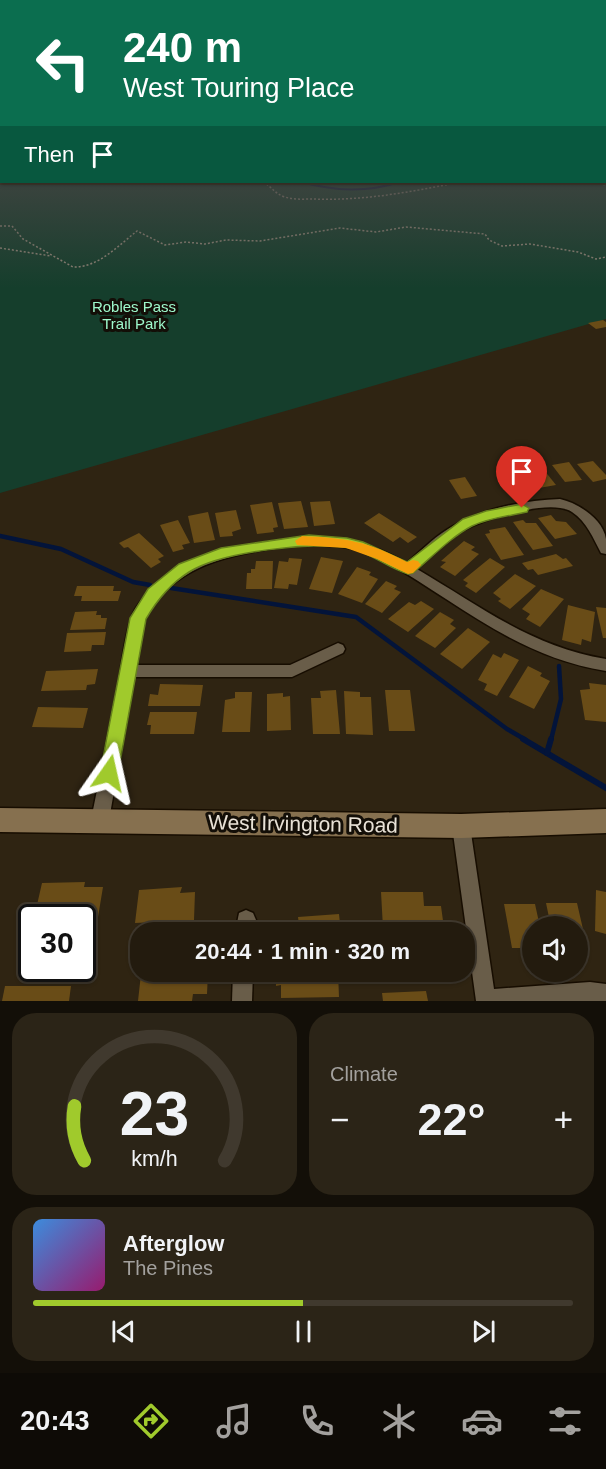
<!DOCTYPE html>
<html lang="en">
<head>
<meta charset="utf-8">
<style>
	:root { --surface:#231b0e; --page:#2b2417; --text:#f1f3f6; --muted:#a3a19e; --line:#40392e; --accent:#a0ca2c }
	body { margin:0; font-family:Arial,sans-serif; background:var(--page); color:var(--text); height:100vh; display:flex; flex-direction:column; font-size:22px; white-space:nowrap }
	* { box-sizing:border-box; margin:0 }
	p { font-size:20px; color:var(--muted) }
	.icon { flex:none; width:33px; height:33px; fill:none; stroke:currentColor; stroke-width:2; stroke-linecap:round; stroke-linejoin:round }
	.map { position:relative; height:1001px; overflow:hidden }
	.sheet { display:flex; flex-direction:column; gap:12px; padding:12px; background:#130f08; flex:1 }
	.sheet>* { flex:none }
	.hud { position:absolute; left:0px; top:0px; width:606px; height:183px; box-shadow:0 2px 4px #0004,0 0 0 2px var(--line); background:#0b6e4f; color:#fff; overflow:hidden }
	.tools { position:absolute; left:522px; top:916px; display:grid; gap:12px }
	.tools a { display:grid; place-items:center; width:66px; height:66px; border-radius:50%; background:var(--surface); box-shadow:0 2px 4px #0004,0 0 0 2px var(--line); font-size:30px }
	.speed { position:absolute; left:18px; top:904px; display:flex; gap:12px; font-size:30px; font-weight:700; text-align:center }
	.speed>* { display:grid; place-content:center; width:78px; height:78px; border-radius:50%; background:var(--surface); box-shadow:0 2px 4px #0004,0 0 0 2px var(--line); line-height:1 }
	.speed .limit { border:3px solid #111; border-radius:9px; background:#fff; color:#111 }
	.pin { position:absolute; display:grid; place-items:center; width:51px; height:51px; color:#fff; margin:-62px -26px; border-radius:50% 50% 50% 0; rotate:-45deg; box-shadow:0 0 6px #0007 }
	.pin .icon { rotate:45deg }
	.me { position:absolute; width:66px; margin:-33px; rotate:11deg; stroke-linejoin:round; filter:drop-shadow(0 0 4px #0008) }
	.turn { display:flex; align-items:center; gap:21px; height:126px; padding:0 24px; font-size:27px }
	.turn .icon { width:78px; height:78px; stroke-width:2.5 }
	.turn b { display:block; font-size:42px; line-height:51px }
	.then { display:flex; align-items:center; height:57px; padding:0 24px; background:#0003; gap:12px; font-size:22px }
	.big { font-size:45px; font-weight:700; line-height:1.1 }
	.sheet .widget { flex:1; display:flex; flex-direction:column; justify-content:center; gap:9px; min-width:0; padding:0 21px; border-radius:24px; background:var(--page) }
	.sheet .dial { align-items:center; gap:0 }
	.dial svg { height:156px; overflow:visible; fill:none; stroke:var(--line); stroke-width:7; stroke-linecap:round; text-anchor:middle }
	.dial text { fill:var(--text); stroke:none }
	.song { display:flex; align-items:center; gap:18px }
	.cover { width:72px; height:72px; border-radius:9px; background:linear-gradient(135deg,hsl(210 70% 55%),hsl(320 70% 35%)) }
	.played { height:6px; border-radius:3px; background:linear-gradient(90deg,var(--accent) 50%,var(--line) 50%) }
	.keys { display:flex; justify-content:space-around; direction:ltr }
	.heat { display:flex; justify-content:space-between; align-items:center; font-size:33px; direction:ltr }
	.sheet .tiles { flex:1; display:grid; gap:12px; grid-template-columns:1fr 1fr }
	.widget:last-child { grid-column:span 2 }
	.trip { position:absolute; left:130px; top:922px; width:345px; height:60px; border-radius:24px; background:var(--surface); box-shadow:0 2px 4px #0004,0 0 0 2px var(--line); font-weight:700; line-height:60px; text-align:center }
	.menu { display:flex; height:96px; justify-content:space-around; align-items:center; background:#0e0b06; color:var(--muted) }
	.menu .icon { width:42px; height:42px }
	.menu .current { color:var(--accent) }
	.menu b { font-size:27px; color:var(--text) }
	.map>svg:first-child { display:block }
	.green { fill:#153e2c }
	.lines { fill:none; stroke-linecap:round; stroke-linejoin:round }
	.stream-far2 { stroke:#03143a; stroke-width:2 }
	.stream-far1 { stroke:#03143a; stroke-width:4.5 }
	.stream { stroke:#03143a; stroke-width:6 }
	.building { fill:#694c17 }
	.street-casing { stroke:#170d00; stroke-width:3 }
	.secondary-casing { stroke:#170d00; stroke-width:3 }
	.path { stroke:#8c8375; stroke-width:1.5; stroke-dasharray:2 2; stroke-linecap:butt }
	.street { fill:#695d49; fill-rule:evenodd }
	.secondary { fill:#86704f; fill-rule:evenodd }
	.route { fill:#a0ca2c; stroke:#68831d; stroke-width:1.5 }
	.slow { fill:#f59e0b }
	.labels { text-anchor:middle; stroke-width:6; stroke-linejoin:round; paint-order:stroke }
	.far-park-label { font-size:15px; fill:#9ef9cc; stroke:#130e07 }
	.near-street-label { font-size:21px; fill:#e8e1d6; stroke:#130e07 }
</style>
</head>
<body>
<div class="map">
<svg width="606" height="1001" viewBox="0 0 606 1001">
	<rect width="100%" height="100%" fill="#2f2412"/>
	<polygon class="green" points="0,148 2,182 604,182 606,148 606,319 0,493"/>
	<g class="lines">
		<path class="stream-far2" d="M300,182C336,191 365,193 400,182"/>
		<g class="stream-far1">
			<polyline points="0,536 61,549 133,582 150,585"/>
			<polyline points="171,588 356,617 507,729 526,740"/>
			<polyline points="551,740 561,699 559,666"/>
		</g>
		<g class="stream">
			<polyline points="523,739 606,788"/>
			<polyline points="547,753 551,739"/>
		</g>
	</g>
	<g class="building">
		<polygon points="603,320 606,322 606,327 596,329 588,323"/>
		<polygon points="593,461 606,475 606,479 593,482 577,464"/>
		<polygon points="569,462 582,480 565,482 552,465"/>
		<polygon points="540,465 556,485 539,488 523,467"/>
		<polygon points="465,477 477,496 461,499 449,480"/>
		<polygon points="301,501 308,527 284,529 278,503"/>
		<polygon points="330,501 335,524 314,526 310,502"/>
		<polygon points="272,502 278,527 273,528 274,532 257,534 250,505"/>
		<polygon points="236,510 241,529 232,532 233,536 220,537 215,513"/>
		<polygon points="208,512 215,540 194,543 188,516"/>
		<polygon points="379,513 417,537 408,543 400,537 393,542 364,523"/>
		<polygon points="551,515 556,521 566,522 577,534 555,539 538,518"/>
		<polygon points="178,520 190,543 182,545 184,549 173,552 160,525"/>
		<polygon points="523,520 526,523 536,523 553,546 533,550 513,522"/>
		<polygon points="505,527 524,555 501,560 485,534 490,533 489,530"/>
		<polygon points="139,533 164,556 158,559 161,562 151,568 128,547 124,548 119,543"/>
		<polygon points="464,541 475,547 471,550 479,554 455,576 440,567 446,562 441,561"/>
		<polygon points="556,554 563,559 566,558 573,566 538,575 533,569 528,570 522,563"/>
		<polygon points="321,557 343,561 332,593 309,589"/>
		<polygon points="289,558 302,559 297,585 289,584 288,589 274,588 279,561 288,562"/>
		<polygon points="490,558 505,567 476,593 465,586 468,583 463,580"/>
		<polygon points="256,561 273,561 272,589 246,589 247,573 251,573 251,569 255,569"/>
		<polygon points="357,567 371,572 369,575 378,579 362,603 338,594"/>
		<polygon points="515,574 536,586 510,609 498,601 501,599 493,593"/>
		<polygon points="386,581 397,586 394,589 401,592 382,613 365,604"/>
		<polygon points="77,586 114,586 113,591 121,591 118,601 81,601 82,596 74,596"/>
		<polygon points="541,589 564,599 540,627 526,619 530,614 522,609"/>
		<polygon points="421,601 434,609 408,632 388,619 409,602 415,605"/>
		<polygon points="568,605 595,612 591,642 582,639 581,645 562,640"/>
		<polygon points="596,607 606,608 606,638 603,638"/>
		<polygon points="97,611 96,615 101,615 101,618 107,618 105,629 70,630 75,612"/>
		<polygon points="440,612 454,620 450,624 456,628 435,648 415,636"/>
		<polygon points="468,628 490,642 462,669 440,654"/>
		<polygon points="106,632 104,645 92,645 91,651 64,652 67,633"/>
		<polygon points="504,653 519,660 497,696 484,690 487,684 478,680 493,654 501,658"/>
		<polygon points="528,666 542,673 540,676 550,681 534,709 509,697"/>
		<polygon points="98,669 95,684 87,685 86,690 41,691 46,671"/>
		<polygon points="589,683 606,685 606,722 585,720 580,690 590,689"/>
		<polygon points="160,684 203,685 200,706 148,706 150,694 158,695"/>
		<polygon points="336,690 340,734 313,734 311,698 321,698 320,691"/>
		<polygon points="385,690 410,690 415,731 389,731"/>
		<polygon points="344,691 360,692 360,697 371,697 373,735 346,734"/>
		<polygon points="235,692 252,692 250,732 222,732 225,700 235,698"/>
		<polygon points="283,693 283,697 290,696 291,730 267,731 267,694"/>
		<polygon points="38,707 88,708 83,728 32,727"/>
		<polygon points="150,712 197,712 194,734 150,734 151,725 147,725"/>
		<polygon points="85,882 84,887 103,887 97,923 82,923 82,918 34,918 42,883"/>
		<polygon points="182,887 180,893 195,892 194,920 135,923 139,890"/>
		<polygon points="596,890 606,892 606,934 595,931"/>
		<polygon points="381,892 423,892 424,906 441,906 444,928 383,928"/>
		<polygon points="546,903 577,903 588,951 578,951 578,927 551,927"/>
		<polygon points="504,904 535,904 540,927 532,927 532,968 527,968 523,948 512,948"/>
		<polygon points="339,914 341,933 285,933 285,926 299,925 298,917"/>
		<polygon points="82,942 93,942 89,972 20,975 24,955 32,955 32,969 82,969"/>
		<polygon points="208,972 207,994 193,994 192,1001 138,1001 141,974"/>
		<polygon points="276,972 338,972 339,997 281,998 281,985 276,986"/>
		<polygon points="390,972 441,972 440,974 390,975"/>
		<polygon points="5,986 71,986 69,1001 2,1001"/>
		<polygon points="426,991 428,1001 383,1001 382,993"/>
	</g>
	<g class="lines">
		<defs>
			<g id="street">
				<path d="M560,499C578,503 603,519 606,539C606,544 606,550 606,554L601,553C593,538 587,522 572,512C551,498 485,519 464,530C446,540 432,556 417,569C480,606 532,647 606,659V671C544,661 498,633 446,599C419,582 393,563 363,552C325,537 235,550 199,568C180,577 162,591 151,608C140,624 140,647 137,665H290L338,643L343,645L345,649L343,653L292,677H134L109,820L106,826L100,828L94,826L91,820C100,775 109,731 118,686C122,664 124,640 131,619C133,611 140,602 145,596C175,559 218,551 262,543C320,533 355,534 407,563C422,550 437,534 455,525C485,508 526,500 560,499Z"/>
				<polygon points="461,818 467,820 470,826 494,989 590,982 606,984 606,1001 476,1001 452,826 455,820"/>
				<polygon points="246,910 253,913 256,920 255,933 235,933 239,913"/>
				<polygon points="233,972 253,972 252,1001 232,1001"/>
			</g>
			<polygon id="secondary" points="0,808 461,814 606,809 606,833 461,838 0,832"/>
		</defs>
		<use href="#street" class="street-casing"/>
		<use href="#secondary" class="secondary-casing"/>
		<g class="path">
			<path d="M263,182C272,187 275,194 285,197C294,200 304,199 313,199C363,201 411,192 460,182"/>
			<polyline points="591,182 606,185"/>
			<path d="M0,226H12L23,239L73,267C98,268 119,245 137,231L165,245L186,242L205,244L226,240L260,241L340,228L376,232L406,227L485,234L489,240L502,246L530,244L578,252L596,259L606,257"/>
			<polyline points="0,248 51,256"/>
		</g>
		<use href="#street" class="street"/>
		<use href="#secondary" class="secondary"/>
	</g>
	<linearGradient id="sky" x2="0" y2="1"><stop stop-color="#1a140a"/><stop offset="0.51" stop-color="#474544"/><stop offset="1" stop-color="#474544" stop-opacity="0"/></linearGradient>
	<rect width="606" height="288" fill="url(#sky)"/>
	<path class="route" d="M522,504L529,508L527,512C509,516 489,518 472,526C451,537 432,557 413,573L408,574C388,568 371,553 350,548C313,541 220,552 189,572C170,584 157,600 146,619L118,773L116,779L109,782L102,779L100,773L130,618L148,589L179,564L221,548L309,535L347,538L363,542L407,562L463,519L486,511Z"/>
	<path class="slow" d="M302,536C346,538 367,541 407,562L413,560L418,561L421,565L413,573L408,574L377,559L346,548L297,545L295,541Z"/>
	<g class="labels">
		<g class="far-park-label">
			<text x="134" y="312">Robles Pass<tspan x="134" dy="17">Trail Park</tspan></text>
		</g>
		<g class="near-street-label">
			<text transform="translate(303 824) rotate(1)" y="7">West Irvington Road</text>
		</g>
	</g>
</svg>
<div class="tools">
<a><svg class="icon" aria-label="sound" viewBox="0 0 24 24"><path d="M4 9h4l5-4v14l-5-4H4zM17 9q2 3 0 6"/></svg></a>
</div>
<div class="speed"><div class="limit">30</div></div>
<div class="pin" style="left:522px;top:508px;background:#d93025"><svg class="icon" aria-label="arrive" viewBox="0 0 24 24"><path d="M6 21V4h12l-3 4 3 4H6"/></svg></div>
<svg class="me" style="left:109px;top:773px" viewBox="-20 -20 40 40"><path d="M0-17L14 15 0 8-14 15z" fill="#a0ca2c" stroke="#fff" stroke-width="4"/></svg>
<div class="trip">20:44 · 1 min · 320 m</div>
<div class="hud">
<div class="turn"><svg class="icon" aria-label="left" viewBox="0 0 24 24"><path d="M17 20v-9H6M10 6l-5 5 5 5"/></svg><div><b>240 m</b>West Touring Place</div></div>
<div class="then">Then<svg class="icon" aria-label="arrive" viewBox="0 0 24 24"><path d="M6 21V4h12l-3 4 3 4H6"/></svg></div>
</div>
</div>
<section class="sheet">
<div class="tiles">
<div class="widget dial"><svg viewBox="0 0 100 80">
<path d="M14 69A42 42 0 1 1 86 69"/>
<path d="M14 69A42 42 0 0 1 9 41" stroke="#a0ca2c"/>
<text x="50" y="56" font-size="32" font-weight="700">23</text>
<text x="50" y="72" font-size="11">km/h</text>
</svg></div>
<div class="widget"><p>Climate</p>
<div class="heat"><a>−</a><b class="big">22°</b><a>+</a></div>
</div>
<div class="widget">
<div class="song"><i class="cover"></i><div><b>Afterglow</b><p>The Pines</p></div></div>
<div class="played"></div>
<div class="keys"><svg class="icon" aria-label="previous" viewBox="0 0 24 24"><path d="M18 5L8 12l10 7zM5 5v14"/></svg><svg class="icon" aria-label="pause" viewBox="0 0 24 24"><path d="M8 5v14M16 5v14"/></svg><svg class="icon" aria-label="next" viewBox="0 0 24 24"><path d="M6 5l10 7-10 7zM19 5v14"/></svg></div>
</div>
</div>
</section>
<nav class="menu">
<b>20:43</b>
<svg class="icon current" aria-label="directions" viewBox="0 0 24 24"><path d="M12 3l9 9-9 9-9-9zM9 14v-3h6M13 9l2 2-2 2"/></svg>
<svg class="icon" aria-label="music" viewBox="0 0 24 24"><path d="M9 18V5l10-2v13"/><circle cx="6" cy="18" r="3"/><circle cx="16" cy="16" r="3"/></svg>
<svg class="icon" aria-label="phone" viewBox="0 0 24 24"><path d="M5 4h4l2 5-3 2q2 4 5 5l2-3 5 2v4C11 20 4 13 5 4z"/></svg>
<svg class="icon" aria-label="climate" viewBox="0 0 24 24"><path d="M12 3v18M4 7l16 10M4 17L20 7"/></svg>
<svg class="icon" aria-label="car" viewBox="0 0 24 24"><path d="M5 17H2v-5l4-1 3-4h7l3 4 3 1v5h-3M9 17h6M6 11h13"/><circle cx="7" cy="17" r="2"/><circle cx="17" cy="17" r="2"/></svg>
<svg class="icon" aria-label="filters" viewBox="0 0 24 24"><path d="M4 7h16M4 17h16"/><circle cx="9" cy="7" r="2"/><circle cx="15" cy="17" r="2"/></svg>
</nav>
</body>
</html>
